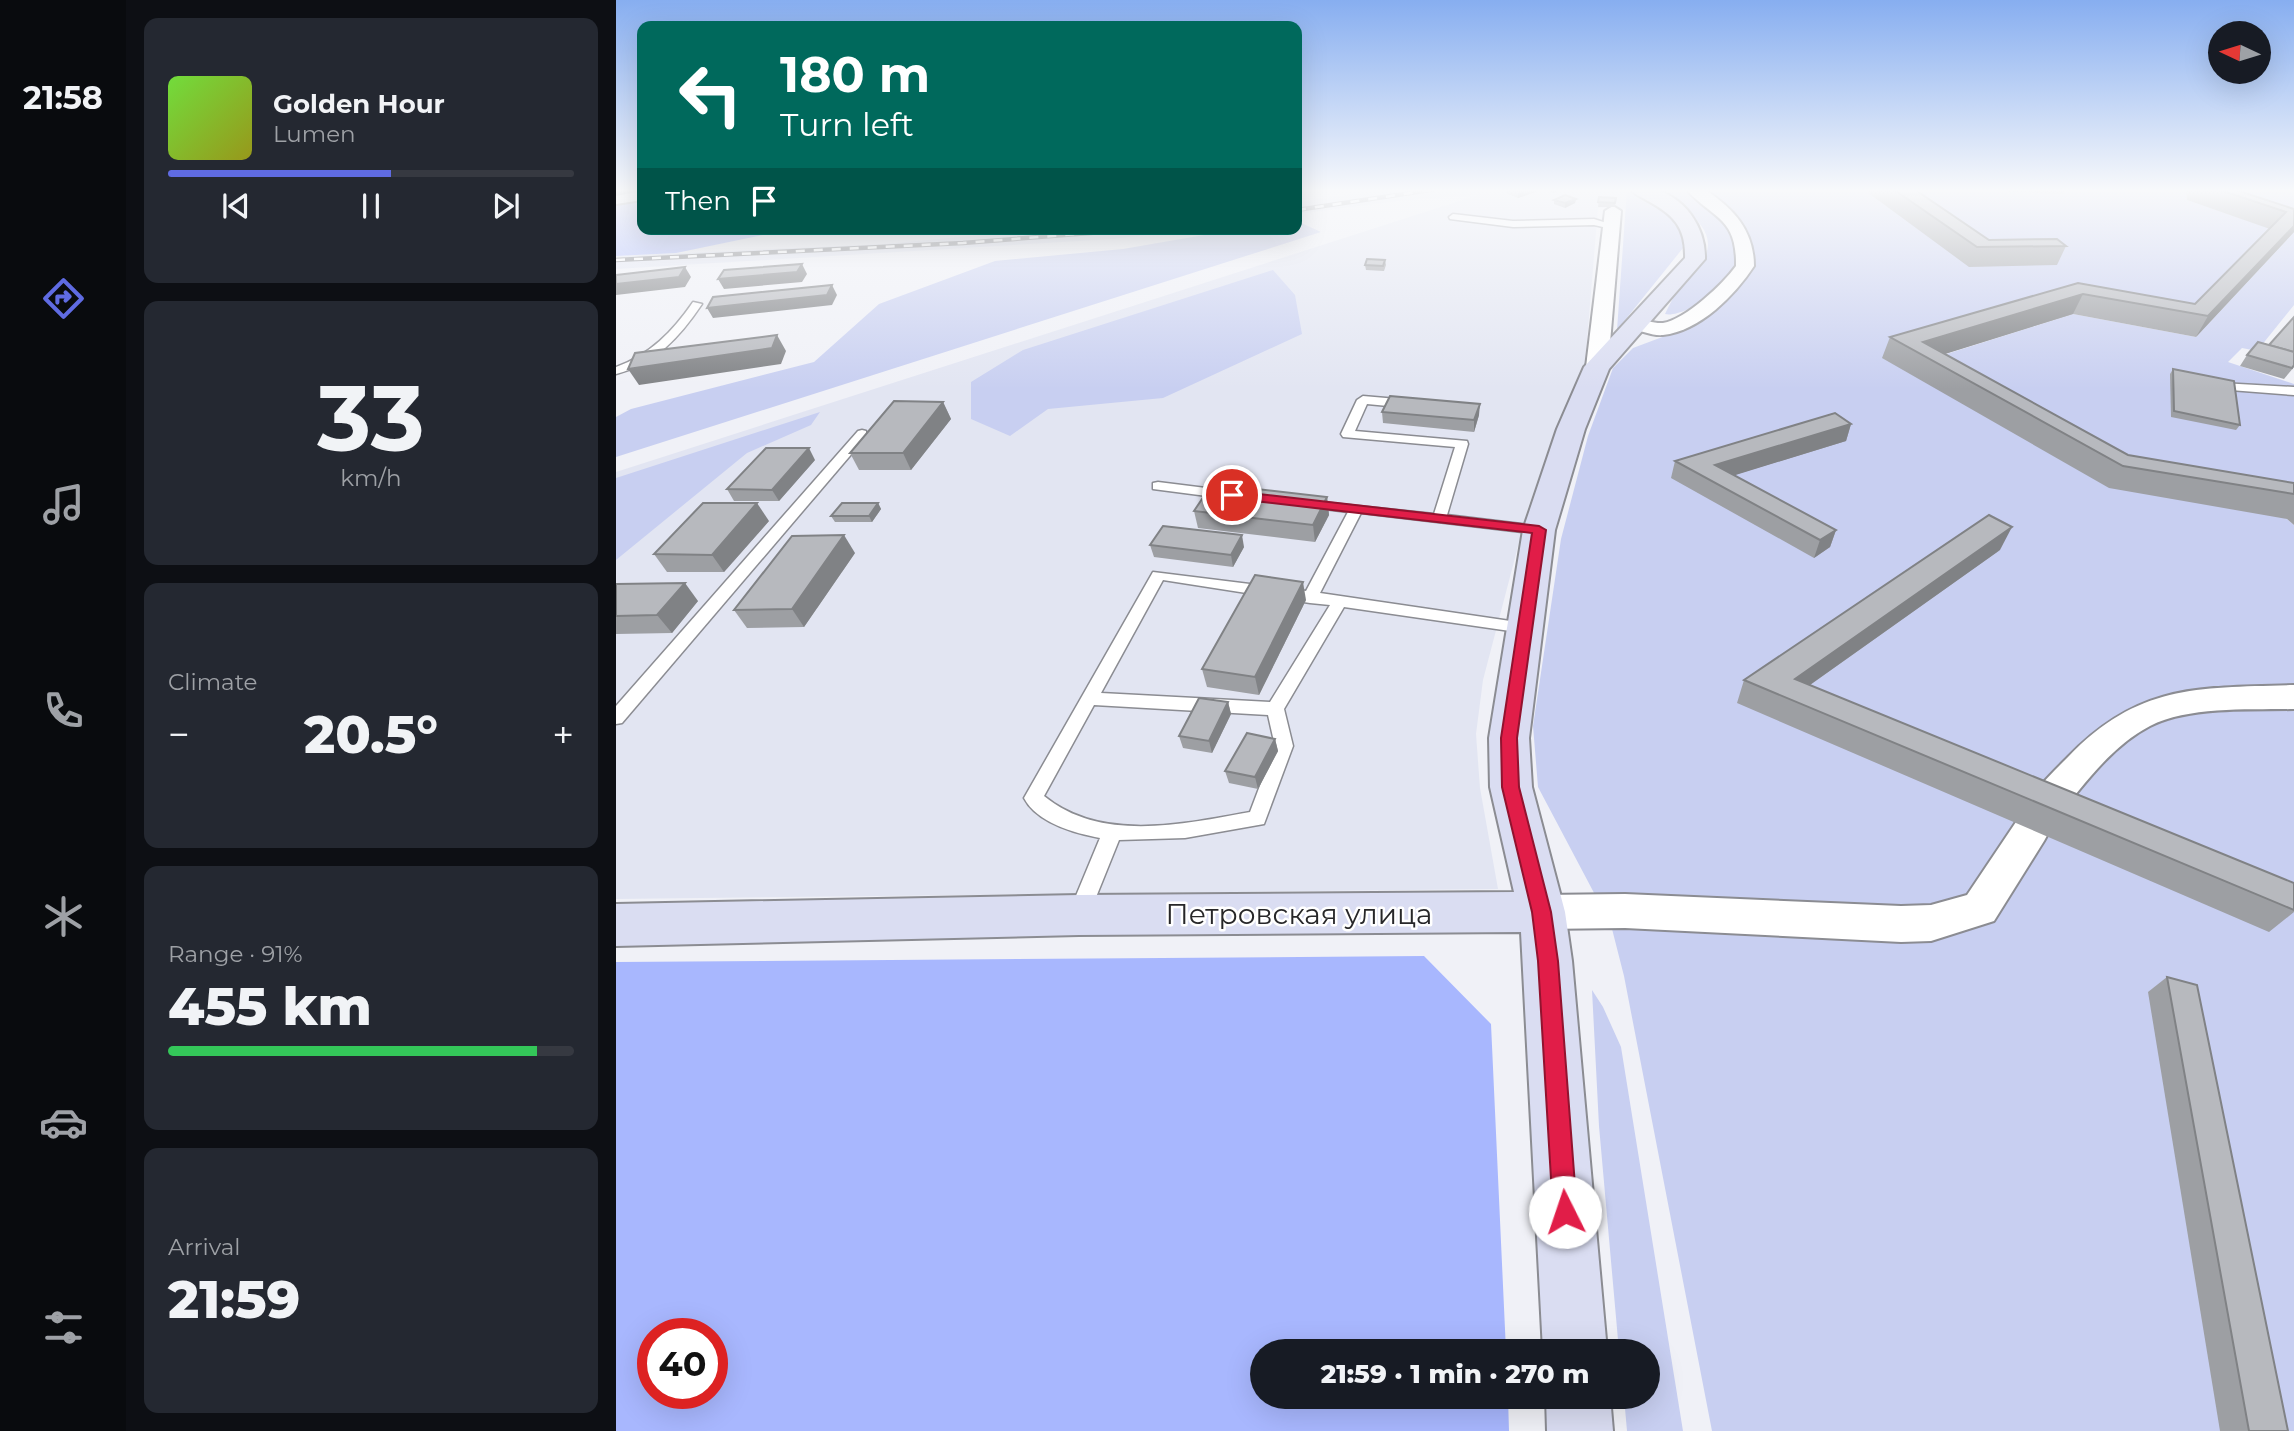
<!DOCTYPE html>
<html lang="en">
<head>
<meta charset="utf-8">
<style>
	:root { --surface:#171b24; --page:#242831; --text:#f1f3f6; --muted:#9ea1a6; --line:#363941; --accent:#5f6be2 }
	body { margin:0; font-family:Montserrat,sans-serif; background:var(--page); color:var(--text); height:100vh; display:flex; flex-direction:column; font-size:26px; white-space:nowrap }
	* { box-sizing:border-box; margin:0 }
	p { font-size:23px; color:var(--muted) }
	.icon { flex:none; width:38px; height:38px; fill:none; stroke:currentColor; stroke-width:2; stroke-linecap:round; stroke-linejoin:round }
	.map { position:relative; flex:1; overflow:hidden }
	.side { display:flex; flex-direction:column; gap:18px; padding:18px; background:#0d0f14; width:490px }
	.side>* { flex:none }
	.guide { position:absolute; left:21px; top:21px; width:665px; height:214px; border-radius:14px; box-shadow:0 7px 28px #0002; background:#00695c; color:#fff; overflow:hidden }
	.needle { width:46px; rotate:274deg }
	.tools { position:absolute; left:1592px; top:21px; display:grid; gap:14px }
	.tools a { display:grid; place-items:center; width:63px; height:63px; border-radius:50%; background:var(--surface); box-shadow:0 7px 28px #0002; font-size:35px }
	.speed { position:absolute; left:21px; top:1318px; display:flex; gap:14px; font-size:35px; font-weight:700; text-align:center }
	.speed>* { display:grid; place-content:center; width:91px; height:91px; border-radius:50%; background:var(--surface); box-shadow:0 7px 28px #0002; line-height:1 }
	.speed .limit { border:10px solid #d22; background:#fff; color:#111 }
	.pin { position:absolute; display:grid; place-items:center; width:60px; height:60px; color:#fff; margin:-30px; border:4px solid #fff; border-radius:50%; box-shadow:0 2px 7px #0007 }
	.me { position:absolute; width:77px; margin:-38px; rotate:356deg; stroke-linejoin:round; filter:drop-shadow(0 0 5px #0008) }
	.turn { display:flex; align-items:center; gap:24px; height:147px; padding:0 28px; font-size:32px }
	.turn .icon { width:91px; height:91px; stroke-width:2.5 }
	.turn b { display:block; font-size:49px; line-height:60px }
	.then { display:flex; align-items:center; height:66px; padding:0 28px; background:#0003; gap:14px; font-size:26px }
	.big { font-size:52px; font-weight:800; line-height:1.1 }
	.side .widget { flex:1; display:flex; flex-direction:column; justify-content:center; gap:10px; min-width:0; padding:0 24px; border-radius:14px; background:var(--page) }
	.side .dial { align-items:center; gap:0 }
	.dial b { font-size:91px; line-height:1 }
	.song { display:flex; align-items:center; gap:21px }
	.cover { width:84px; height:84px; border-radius:10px; background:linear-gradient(135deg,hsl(100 70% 55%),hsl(60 70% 35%)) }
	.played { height:7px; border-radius:4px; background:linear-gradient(90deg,var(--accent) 55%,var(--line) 55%) }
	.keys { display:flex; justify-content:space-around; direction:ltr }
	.heat { display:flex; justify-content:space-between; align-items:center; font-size:38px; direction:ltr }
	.charge { height:10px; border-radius:5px; background:linear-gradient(90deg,#34c759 91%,var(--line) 0) }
	.trip { position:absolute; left:634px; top:1339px; width:410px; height:70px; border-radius:35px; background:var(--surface); box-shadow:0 7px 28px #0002; font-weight:800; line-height:70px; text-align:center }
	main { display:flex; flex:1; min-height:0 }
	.tabs { display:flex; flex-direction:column; width:126px; justify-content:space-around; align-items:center; background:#090b0e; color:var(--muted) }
	.tabs .icon { width:49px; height:49px }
	.tabs .selected { color:var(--accent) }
	.tabs b { font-size:32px; color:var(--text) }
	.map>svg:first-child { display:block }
	.built { fill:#e2e5f2 }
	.green { fill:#c8cff1 }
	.forest { fill:#a8b7fe; fill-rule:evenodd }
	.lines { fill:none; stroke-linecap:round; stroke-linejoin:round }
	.lane-casing { stroke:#8b8c92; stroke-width:3 }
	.street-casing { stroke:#8b8c92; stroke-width:4 }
	.secondary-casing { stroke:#8b8c92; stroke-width:4 }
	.lane { fill:#fff; fill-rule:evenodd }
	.street { fill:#fff; fill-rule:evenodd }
	.secondary { fill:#daddf2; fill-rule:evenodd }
	.rail-casing { stroke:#7c7d81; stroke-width:4.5 }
	.rail { stroke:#fff; stroke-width:2.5; stroke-dasharray:9; stroke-linecap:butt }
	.wall { fill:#9d9fa3 }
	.shaded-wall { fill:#808285 }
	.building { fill:#b7b9be; stroke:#808285; stroke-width:2 }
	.route { fill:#e11d48; stroke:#92132f; stroke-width:2 }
	.labels { text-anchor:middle; stroke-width:5; stroke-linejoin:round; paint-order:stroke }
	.near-street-label { font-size:28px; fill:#272729; stroke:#fff }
</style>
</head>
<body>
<main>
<nav class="tabs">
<b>21:58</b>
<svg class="icon selected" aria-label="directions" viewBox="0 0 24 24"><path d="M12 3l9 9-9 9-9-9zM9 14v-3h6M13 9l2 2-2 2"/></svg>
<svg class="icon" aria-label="music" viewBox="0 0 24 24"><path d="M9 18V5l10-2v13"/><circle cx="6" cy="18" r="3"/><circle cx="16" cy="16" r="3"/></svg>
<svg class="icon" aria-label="phone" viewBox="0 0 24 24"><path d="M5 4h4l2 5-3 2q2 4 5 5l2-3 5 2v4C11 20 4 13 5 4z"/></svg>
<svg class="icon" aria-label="climate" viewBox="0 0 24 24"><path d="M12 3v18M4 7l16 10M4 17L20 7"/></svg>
<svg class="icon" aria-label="car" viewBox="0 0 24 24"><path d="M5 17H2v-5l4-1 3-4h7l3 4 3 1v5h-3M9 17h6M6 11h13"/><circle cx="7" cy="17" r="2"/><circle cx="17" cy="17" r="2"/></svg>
<svg class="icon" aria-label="filters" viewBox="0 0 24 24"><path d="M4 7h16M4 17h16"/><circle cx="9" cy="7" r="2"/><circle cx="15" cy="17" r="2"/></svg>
</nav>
<section class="side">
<div class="widget">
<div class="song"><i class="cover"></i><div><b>Golden Hour</b><p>Lumen</p></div></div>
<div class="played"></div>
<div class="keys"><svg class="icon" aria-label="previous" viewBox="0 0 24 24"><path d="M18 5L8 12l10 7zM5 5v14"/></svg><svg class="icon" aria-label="pause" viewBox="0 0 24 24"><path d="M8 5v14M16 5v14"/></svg><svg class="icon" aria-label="next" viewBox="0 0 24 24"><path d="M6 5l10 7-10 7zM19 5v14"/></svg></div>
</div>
<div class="widget dial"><b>33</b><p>km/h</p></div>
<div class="widget"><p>Climate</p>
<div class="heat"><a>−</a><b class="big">20.5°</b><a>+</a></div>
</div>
<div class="widget"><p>Range · 91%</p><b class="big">455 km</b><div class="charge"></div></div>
<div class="widget"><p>Arrival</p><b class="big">21:59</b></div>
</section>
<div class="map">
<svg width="1678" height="1431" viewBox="0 0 1678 1431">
	<rect width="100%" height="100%" fill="#f0f1f7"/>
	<g class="built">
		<polygon points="776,189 1011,189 1011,209 982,208 969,365 941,428 912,508 867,680 860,734 864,788 882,889 0,899 0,472 862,195 789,200 681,214 681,202"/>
		<polygon points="430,229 582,229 496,239 0,269 0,256 269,244"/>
	</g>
	<g class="green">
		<path d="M1011,189C1037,203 1065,215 1067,248L1001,330Z"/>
		<path d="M1034,189C1046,189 1061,186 1072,189C1100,196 1125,239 1121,266C1119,284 1067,319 1049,314C1053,306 1057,297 1062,290C1070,280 1080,271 1087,260C1108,226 1057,202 1034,189Z"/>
		<polygon points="1082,189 1570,189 1571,200 1659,230 1567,325 1452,303 1267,358 1671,519 1678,525 1678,1431 1096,1431 1008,976 995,925 922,787 917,726 945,539 972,436 997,368 1017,348 1057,333 1136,264 1092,195"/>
		<polygon points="1584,189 1678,189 1678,231"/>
		<polygon points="681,221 705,232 0,457 0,417 15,409 198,362 263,304 379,261 507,249 623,229 681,229"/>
		<polygon points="1678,232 1678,305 1641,351 1626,348 1612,362 1678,384 1678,509 1499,477 1299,364 1457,314 1580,337"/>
		<polygon points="657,270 679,295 686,334 547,398 432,409 394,436 355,419 355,382 407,350"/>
		<polygon points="204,412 195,425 131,453 0,560 0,478"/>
		<polygon points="976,990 987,1007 1005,1047 1067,1431 1011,1431 1008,1397 1031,1396 1031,1351 1003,1351 983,1126"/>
	</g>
	<g class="forest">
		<polygon points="26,198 26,229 286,229 278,232 166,231 60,253 0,256 0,202"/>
		<path d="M808,956L875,1024L890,1351H646V1396L892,1397L893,1431H0V962ZM37,1334H96V1393H37Z"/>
	</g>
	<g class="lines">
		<defs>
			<g id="lane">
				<polygon points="837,214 897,221 978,219 1000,226 996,229 978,225 897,227 834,219 833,217"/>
				<path d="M77,302L86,304C64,337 39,364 0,374V367C34,355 57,331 77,302Z"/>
				<polygon points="1605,383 1678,387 1678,395 1601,389 1599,387"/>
				<path d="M747,396L793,400L799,404L793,408L751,404L739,431L851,441L852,444L831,515L923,526L930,530L923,534L745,513L704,593L908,623L916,628L908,633L728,607L668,709L677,746L648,824L569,838L503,840L470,922L463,924L456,922L452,915L484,838C458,833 421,823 408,798L537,572L690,591L732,512L685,506V500L818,514L839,447L727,437L725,434L741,400ZM547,580L694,603L714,605L654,702L485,693ZM478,705L652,715L659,746L634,812C568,824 485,843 428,796Z"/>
				<polygon points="246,430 250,431 250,437 6,723 0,724 0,706 242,431"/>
				<polygon points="542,482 614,491 621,495 614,499 537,489 537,483"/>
			</g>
			<g id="street">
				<path d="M1070,189H1088C1117,208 1138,230 1138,266C1119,295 1084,331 1047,335C1037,336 1025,331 1015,328L1012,324L1015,320C1026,317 1036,324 1047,323C1070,319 1107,284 1120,266C1121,216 1096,219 1070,189Z"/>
				<polygon points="26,190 26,200 0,204 0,194"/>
				<polygon points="997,206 1005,211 992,367 989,372 973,372 970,367 989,211"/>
				<path d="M1678,685V709C1635,710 1573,706 1534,726C1495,746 1466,787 1439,820L1430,823L1434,830L1428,841L1378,921L1315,941L1285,942L1009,928L926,929L912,924L906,912L912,900L926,895L1009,894L1285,906L1315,905L1351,895L1402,819L1411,816L1408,810C1418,790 1436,773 1452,757C1523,683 1583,688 1678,685Z"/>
			</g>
			<g id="secondary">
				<path d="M1014,189C1021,189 1030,187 1036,189C1069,196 1090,228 1089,259L993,369L969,429L939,530L913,738L916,787L949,912L956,961L991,1351H927L905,932L463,935L0,946V904L463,895L898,892L874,787L873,738L907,530L941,429L968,367L1069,258C1070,228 1058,215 1032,201C1026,197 1019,195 1014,189Z"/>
				<polygon points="930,1396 994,1396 997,1431 931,1431"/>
			</g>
		</defs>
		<use href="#lane" class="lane-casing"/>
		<use href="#street" class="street-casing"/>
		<use href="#secondary" class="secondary-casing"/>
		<use href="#lane" class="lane"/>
		<use href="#street" class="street"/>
		<use href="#secondary" class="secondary"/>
		<defs>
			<g id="rail">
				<polyline points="681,210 821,189"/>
				<polyline points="0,260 347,243 526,229"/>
			</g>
		</defs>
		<use href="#rail" class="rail-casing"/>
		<use href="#rail" class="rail"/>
	</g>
	<g class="wall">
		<polygon points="891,189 947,189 937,193 928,189 902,198 890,193"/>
		<polygon points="1247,189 1298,189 1373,240 1450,246 1441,265 1353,267"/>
		<polygon points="1318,189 1450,189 1448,194"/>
		<polygon points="1570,189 1617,189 1678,209 1678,232 1580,337 1457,314 1328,354 1512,455 1678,483 1678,525 1671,519 1493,488 1266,358 1274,337 1462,283 1579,304 1654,229 1571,200"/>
		<polygon points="983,197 1000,198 999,207 982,207"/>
		<polygon points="960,199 959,203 949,208 938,204 938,200"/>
		<polygon points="769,260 770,265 768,271 750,270 749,265"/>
		<polygon points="1678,317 1678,367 1668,379 1624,366 1631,355 1653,345"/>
		<polygon points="1557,369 1624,425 1620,430 1555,417 1554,374"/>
		<polygon points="327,402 335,419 295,470 243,470 234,453"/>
		<polygon points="766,412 863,415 858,432 767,423"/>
		<polygon points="1235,424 1230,441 1118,475 1220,530 1214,547 1198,558 1055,478 1059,461"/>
		<polygon points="199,460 163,501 118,501 111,489"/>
		<polygon points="711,497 713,515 699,542 582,528 578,511"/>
		<polygon points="262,503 265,509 256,522 219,522 215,516"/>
		<polygon points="153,521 108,572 51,572 38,554"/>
		<polygon points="534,545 628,547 617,567 538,557"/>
		<polygon points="1384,550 1194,685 1678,883 1678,912 1653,932 1121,703 1128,680"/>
		<polygon points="239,553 188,627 131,628 118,610"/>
		<polygon points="0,584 82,601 56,633 0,634"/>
		<polygon points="690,600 643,695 591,687 586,669"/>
		<polygon points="612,702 615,714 596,753 567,748 563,736"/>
		<polygon points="659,739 662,751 642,789 613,783 609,771"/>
		<polygon points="1551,977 1672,1431 1604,1431 1532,992"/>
	</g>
	<g class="shaded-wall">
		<polygon points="10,189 26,189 26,191 0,196 0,191"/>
		<polygon points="903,189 928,189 902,198"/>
		<polygon points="937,189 947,189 937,193"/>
		<polygon points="960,199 959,203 949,208 949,203"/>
		<polygon points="1678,226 1678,232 1580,337 1592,316"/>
		<polygon points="186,264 191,274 186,282 108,289 102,279"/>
		<polygon points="69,267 75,277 69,287 0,295 0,284"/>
		<polygon points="216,285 221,295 216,305 97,318 91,308"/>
		<polygon points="1467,294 1457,314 1313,359 1307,342"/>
		<polygon points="161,335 170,351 165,364 23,385 12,369"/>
		<polygon points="327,402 335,419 295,470 287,453"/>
		<polygon points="864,404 863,415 858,432 858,420"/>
		<polygon points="1235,424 1230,441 1097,482 1099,465"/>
		<polygon points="193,448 199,460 163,501 156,490"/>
		<polygon points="711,497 713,515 699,542 697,525"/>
		<polygon points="141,503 153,521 108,572 96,555"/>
		<polygon points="262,503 265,509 256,522 253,516"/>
		<polygon points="1396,527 1384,550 1174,699 1179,679"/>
		<polygon points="1220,530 1214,547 1198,558 1204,540"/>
		<polygon points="228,535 239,553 188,627 176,609"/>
		<polygon points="626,535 628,547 617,567 615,555"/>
		<polygon points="687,582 690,600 643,695 639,677"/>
		<polygon points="69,583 82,601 56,633 41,615"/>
		<polygon points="612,702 615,714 596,753 593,741"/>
		<polygon points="659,739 662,751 642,789 639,777"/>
	</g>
	<g class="building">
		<polygon points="1277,189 1298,189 1373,240 1441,239 1450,246 1361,247"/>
		<polygon points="1601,189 1617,189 1678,209 1678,226 1592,316 1467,294 1307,342 1512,455 1678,483 1678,494 1507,466 1274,337 1462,283 1579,304 1670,212"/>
		<polygon points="949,195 960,199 949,203 938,200"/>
		<polygon points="983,197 1000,198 999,203 982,202"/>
		<polygon points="751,259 769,260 767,266 749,265"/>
		<polygon points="186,264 181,272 102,279 108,270"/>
		<polygon points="69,267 63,277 0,284 0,275"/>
		<polygon points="216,285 211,295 91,308 97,297"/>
		<polygon points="1678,317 1678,352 1653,345"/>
		<polygon points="161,335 156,348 12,369 19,353"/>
		<polygon points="1642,342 1678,352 1678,365 1676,368 1631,355"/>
		<polygon points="1557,369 1618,381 1624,425 1558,411"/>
		<polygon points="774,396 864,404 858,420 766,412"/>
		<polygon points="278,401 327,402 287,453 234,453"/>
		<polygon points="1219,413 1235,424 1099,465 1220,530 1204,540 1059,461"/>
		<polygon points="150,448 193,448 156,490 111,489"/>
		<polygon points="596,484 711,497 697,525 578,511"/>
		<polygon points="87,503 141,503 96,555 38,554"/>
		<polygon points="226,503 262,503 253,516 215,516"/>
		<polygon points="1373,515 1396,527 1179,679 1678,883 1678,910 1128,680"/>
		<polygon points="547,526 626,535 615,555 534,545"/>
		<polygon points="228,535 176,609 118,610 176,536"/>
		<polygon points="639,575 687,582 639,677 586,669"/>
		<polygon points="69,583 41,615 0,616 0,584"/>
		<polygon points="583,698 612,702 593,741 563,736"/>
		<polygon points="631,733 659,739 639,777 609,771"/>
		<polygon points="1551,977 1581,985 1672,1431 1633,1431"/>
	</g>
	<linearGradient id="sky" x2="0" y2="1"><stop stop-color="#87aef0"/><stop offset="0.49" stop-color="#f8f9fb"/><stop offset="1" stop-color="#f8f9fb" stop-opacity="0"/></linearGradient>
	<rect width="1678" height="389" fill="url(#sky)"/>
	<polygon class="route" points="616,491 923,526 930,530 901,738 903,787 935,912 942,961 961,1212 958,1220 949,1224 941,1220 937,1212 922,961 916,912 886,787 885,738 916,533 612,498 610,495"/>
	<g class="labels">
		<g class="near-street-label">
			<text x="683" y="924">Петровская улица</text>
		</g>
	</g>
</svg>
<div class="tools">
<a><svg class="needle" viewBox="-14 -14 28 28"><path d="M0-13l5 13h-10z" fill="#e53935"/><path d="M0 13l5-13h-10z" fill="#9ea1a6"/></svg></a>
</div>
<div class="speed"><div class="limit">40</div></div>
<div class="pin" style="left:616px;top:495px;background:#d93025"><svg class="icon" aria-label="arrive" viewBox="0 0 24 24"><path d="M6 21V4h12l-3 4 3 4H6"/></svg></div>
<svg class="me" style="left:949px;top:1212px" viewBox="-20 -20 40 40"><circle r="19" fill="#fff"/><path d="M0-13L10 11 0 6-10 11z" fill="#e11d48"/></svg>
<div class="trip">21:59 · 1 min · 270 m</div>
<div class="guide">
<div class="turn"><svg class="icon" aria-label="left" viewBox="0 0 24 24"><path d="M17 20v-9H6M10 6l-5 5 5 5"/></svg><div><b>180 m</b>Turn left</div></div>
<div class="then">Then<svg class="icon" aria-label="arrive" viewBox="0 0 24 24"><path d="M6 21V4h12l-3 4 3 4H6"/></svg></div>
</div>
</div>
</main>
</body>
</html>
